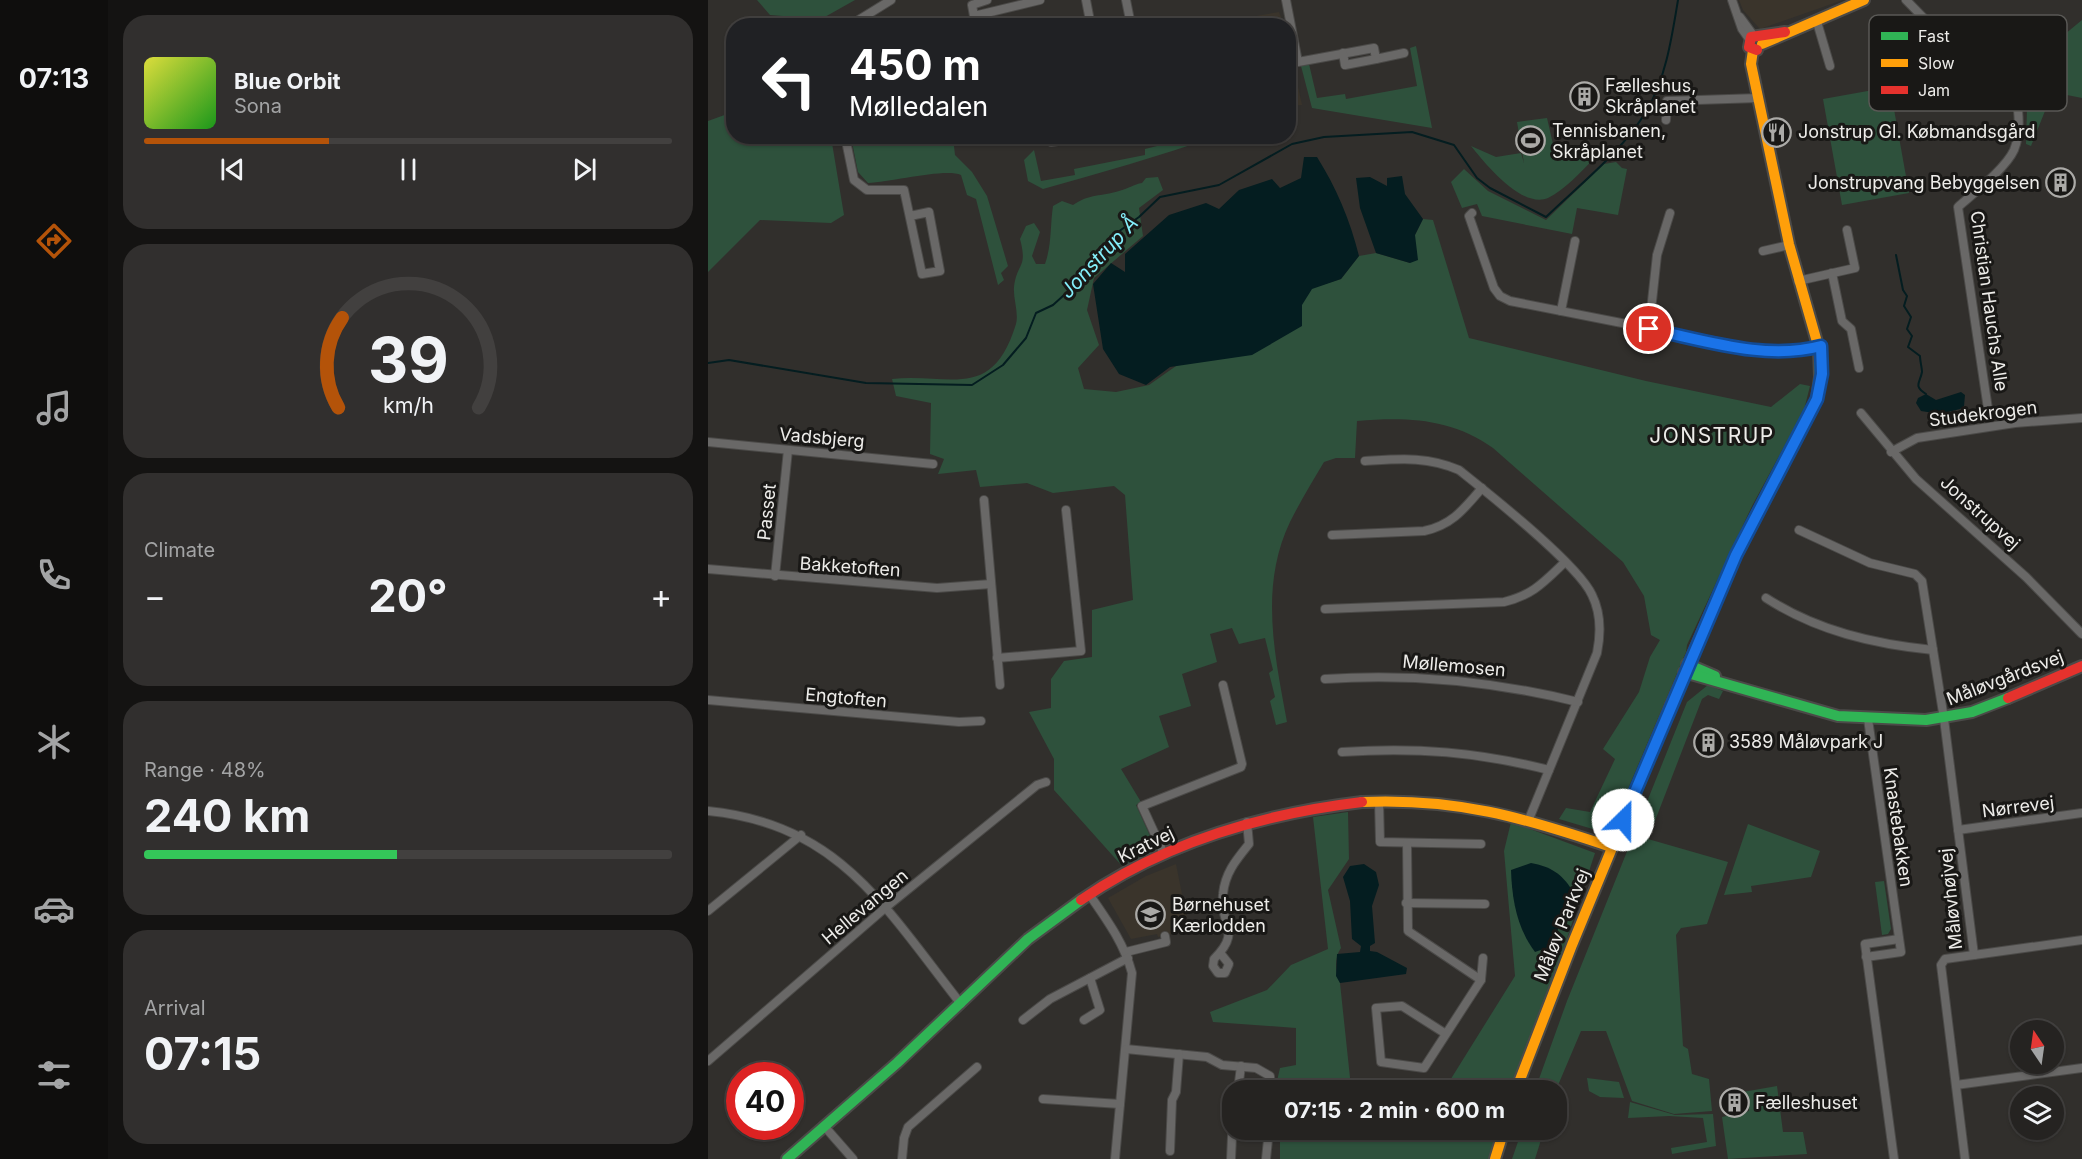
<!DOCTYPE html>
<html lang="en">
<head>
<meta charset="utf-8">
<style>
	:root { --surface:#252321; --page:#312f2e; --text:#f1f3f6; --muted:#a3a4a5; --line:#42403f; --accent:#b45309 }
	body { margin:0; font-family:Inter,sans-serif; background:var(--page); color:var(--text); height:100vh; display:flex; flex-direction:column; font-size:22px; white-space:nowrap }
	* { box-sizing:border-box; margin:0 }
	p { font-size:20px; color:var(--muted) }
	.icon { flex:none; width:33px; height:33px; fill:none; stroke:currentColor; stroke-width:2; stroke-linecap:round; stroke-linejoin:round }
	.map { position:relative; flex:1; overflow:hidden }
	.sheet { display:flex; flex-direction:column; gap:15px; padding:15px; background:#141312; width:600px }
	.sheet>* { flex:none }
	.hud { position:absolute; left:18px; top:18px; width:570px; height:126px; border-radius:24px; box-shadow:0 2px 4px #0004,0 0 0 2px var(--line); background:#202124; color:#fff; overflow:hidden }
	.needle { width:39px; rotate:347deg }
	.tools { position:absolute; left:1302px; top:1020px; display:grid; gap:12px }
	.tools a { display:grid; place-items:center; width:54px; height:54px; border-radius:50%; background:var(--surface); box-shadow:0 2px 4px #0004,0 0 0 2px var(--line); font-size:30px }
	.speed { position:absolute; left:18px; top:1062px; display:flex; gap:12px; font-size:30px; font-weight:700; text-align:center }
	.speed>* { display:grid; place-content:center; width:78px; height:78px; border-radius:50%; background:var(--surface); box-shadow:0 2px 4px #0004,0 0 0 2px var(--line); line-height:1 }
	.speed .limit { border:9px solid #d22; background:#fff; color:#111 }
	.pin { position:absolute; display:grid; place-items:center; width:51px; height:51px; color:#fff; margin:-26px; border:3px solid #fff; border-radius:50%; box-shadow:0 2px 6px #0007 }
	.me { position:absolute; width:66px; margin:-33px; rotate:23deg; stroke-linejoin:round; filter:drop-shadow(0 0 4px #0008) }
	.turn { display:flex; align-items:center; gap:21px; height:126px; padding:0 24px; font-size:27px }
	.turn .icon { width:78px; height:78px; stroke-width:2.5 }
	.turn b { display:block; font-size:42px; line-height:51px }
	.big { font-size:45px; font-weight:700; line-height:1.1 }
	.sheet .card { flex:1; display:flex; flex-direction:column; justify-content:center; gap:9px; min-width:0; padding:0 21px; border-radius:24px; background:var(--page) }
	.sheet .dial { align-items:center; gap:0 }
	.dial svg { height:156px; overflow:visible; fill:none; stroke:var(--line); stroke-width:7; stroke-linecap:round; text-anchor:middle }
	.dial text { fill:var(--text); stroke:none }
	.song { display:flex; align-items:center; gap:18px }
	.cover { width:72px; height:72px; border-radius:9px; background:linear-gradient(135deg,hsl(60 70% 55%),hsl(120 70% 35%)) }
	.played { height:6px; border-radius:3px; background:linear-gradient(90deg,var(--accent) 35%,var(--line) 35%) }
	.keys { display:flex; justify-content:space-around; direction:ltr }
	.heat { display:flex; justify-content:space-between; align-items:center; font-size:33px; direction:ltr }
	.charge { height:9px; border-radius:4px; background:linear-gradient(90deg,#34c759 48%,var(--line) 0) }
	.trip { position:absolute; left:514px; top:1080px; width:345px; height:60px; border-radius:24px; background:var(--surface); box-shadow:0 2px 4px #0004,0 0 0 2px var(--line); font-weight:700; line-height:60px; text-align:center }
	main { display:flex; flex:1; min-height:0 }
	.dock { display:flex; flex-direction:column; width:108px; justify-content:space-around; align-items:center; background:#0f0e0d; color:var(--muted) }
	.dock .icon { width:42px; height:42px }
	.dock .current { color:var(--accent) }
	.dock b { font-size:27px; color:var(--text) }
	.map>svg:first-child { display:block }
	.built { fill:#3a342b }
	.green { fill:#2e513c }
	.water { fill:#041d20 }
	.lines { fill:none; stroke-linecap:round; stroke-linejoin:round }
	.stream { stroke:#041d20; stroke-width:2 }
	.street-casing { stroke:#4b4a48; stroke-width:10 }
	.fast-casing { stroke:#4b4a48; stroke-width:14 }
	.slow-casing { stroke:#4b4a48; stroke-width:14 }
	.jam-casing { stroke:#4b4a48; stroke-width:14 }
	.street { stroke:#696867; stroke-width:8 }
	.fast { stroke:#30b455; stroke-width:10 }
	.slow { stroke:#ff9f0a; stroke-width:10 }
	.jam { stroke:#e5322d; stroke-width:10 }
	.route-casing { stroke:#114b97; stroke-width:15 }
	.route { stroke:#1a73e8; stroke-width:10 }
	.labels { text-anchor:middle; stroke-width:6; stroke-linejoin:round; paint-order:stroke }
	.poi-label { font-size:18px; fill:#edece9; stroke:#191816; text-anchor:start }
	.street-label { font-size:18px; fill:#edece9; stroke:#191816 }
	.water-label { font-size:20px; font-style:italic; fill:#84eefa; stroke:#191816 }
	.quarter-label { font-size:21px; letter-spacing:1.5px; fill:#edece9; stroke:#191816 }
	.key { fill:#191816; stroke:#595855; stroke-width:1.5 }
	.key-label { font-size:16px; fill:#edece9 }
</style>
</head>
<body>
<main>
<nav class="dock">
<b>07:13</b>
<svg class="icon current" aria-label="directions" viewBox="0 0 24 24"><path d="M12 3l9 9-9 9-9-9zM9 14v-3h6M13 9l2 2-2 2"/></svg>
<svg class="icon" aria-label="music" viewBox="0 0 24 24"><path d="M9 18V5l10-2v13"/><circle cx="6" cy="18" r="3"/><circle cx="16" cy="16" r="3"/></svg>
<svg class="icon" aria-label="phone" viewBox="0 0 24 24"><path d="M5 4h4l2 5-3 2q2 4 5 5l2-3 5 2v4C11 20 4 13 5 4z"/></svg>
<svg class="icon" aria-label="climate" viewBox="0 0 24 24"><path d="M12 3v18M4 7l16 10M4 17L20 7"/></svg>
<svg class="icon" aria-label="car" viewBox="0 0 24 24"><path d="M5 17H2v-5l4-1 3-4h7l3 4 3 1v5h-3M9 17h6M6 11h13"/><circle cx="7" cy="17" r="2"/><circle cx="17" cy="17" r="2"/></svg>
<svg class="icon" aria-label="filters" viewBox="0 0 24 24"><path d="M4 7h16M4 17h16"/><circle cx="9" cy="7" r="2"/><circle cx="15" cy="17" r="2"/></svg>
</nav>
<section class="sheet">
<div class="card">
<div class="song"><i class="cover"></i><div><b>Blue Orbit</b><p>Sona</p></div></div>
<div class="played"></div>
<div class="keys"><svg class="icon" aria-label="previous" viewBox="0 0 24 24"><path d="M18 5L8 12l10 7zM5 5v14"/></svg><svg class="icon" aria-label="pause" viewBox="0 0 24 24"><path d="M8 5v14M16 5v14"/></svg><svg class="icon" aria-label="next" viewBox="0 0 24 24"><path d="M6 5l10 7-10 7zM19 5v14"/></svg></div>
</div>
<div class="card dial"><svg viewBox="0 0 100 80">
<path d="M14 69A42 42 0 1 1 86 69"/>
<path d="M14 69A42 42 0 0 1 16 23" stroke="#b45309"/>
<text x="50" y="56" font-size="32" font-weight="700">39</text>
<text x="50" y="72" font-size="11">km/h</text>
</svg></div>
<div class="card"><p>Climate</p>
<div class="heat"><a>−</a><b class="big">20°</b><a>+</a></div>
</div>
<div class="card"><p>Range · 48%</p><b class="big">240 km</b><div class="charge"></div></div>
<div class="card"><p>Arrival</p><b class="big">07:15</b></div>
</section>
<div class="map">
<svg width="1374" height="1159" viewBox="0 0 1374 1159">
	<rect width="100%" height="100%" fill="#312f2c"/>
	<g class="built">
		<polygon points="1031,0 1135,0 1052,29 1035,10"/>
		<polygon points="571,12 576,25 520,25 519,21"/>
		<polygon points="580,45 581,45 594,105 581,106"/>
		<polygon points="468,864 481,929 450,937 449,934 423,939 400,898 438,876"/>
	</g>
	<g class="green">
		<polygon points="49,0 147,0 115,18 113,25 100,26 99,18 62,15"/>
		<polygon points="1374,20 1374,98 1359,95 1337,111 1323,146 1318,144 1319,109 1314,106 1306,76"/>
		<polygon points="708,46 724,128 604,108 593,66 601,64 609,98 637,94 638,99 709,86 702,48"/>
		<polygon points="25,87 26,136 123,137 136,215 123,223 52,220 0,272 0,121 22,113 21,93"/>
		<polygon points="1182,87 1201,193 1134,205 1115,99"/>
		<path d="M839,118L845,144L886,159C872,172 857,190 840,198C813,209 777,163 763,146L788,157L813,153L816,163L809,122Z"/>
		<path d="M143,137H245L247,155L264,172L279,196L300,266L293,273L296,280L290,285L268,199L259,195L253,175C237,168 184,182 160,183L150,172Z"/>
		<path d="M469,137H507C450,156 393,173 335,189L320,181L316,160L326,150L333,181L367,175L366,169L437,155V149L469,141Z"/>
		<polygon points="908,162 914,168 919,169 910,215 869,208 864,234 774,216 769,204 754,208 743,182 756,169 780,191 838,220 896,164"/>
		<path d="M450,177L455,190L431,208L435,236L386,278L379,310L391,345L370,368L376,389L408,392L441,385L478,359L599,296L604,288L633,279L651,256L668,253L702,263L707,235L715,219L725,220L761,338L938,381L1063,407L1092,384L1102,386L1096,410L1044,506L979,645L978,652L906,822L908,826L898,833L851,819L858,808L882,812L907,759L895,749L931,692L942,657L952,640L943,635L936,596L915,562L785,448C743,418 698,417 649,421L647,458H628L616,462C604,482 592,502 582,522C551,587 567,656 579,722L568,725L562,701L567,697L561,673L565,670L557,638L531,644L524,628L502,634L509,662L474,674L483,706L451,716L461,747L413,769L433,802L428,805L448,849L414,866L346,790V759L321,712L343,708V679L356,661L384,657V610L425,600L417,495L406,486L345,493L319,483L272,487L268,470L230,474L236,459L222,454L223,403L188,396L184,379C243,373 284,402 308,324C311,313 305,299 306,287C309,262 320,269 312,239L318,226L326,223L332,232L324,256L328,264H337C344,244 342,226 345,206L354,201L365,205C383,193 392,197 411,191C420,189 426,184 434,183L438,178Z"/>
		<polygon points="1000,685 1015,691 1011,699 1000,695 994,699 940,839 1020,862 999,924 973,928 968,935 975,1046 980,1049 984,1074 1001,1079 1004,1111 966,1114 924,1101 898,1031 873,1031 848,1090 827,1090 859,1001 979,702"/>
		<path d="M640,812L641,859L620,890L633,948C626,957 627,973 632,983L643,1087L669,1090H594V1086L569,1081L572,1068L588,1065V1028L505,1022L502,1012L559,990L583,965L620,949L605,817Z"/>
		<polygon points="803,822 887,853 848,972 804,1090 736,1090 807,976 796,851"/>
		<polygon points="1040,824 1112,851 1103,877 1043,886 1044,892 1016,895"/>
		<polygon points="1176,881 1183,929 1180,934 1174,935 1167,882"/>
		<polygon points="879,1078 911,1082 916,1098 892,1097 881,1091"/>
		<polygon points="1069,1086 1075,1132 1095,1132 1099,1154 1020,1159 1014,1117 1041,1111 1039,1100 1031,1099 1029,1093"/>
		<polygon points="922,1102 967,1115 1005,1114 1008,1146 964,1154 963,1148 999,1142 995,1118 961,1116 920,1118"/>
		<polygon points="589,1130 791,1130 783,1159 572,1159 572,1142 589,1136"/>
		<polygon points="814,1130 836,1130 827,1159 804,1159"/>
	</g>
	<g class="water">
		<path d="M596,157H609C628,187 642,220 651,256L633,279L604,289L594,305V326L544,355L462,367L438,385L411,374L395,349L385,284L403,263L417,272V254L461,215L498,203L511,209L531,190L564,179L572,188L593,178Z"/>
		<polygon points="694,176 697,194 715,219 707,235 710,260 702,263 668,253 652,208 648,178 662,177 679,186 679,178"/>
		<polygon points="1253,392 1257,395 1256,406 1252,409 1232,414 1213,411 1208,403 1210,398 1218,394 1228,400"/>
		<path d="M823,863C843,867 853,873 864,890L844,946L827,952C809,928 804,900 803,870Z"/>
		<polygon points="656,864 668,872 671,885 664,906 667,943 662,946 662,951 669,952 699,968 698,974 632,983 628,976 629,954 652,952 653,946 644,939 642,901 635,877 642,866"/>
	</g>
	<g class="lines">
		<g class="stream">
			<path d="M1188,255L1195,290L1199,296L1196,306L1203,317L1199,329L1204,336L1200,347L1212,356C1212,361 1214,368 1214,372C1212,383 1205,386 1218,394"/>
			<path d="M0,363L21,360L158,383L264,385L295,365L318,338L328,313L345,305L387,267L403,237L431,217L452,197L511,185L584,144L616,137L704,132L746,145L769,178L782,188L838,217C872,184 915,151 939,110C958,78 964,36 970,0"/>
		</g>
		<defs>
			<g id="street">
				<polyline points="279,0 264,5 266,16 332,0"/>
				<polyline points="378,0 383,26"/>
				<polyline points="418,0 423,25"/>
				<polyline points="578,0 590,62 666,48 668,59 696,53"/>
				<polyline points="1024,0 1034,29 1041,39"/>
				<path d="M1198,0C1235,37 1242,53 1298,52C1304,81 1318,121 1306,150C1298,168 1266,193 1250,207L1280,409"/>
				<polyline points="1032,17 1046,36"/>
				<polyline points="1109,22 1122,66"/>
				<polyline points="141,26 183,0"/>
				<polyline points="635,53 637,65 668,59"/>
				<polyline points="958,120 959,101 1051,98"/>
				<polyline points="137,136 146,180 159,190 196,190 214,274 232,271 221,212 202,216"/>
				<polyline points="342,136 343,142 356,140 358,136"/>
				<polyline points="764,213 761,216 786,288 792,296 802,301 1066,353 1094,351 1113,346"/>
				<polyline points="1055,251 1081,245"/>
				<polyline points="1124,273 1134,321 1143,329 1151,368"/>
				<polyline points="1090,281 1147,268 1139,230"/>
				<polyline points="853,311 867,241"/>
				<polyline points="941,329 949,255 962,213"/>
				<polyline points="1153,413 1208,479 1318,577 1374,634"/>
				<polyline points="0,442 225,464"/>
				<polyline points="1183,452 1209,438 1307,423 1374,418"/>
				<path d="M657,461C691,459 719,456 751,470C781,494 870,564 884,595C893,613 893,633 889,653L821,819"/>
				<polyline points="276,500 292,685"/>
				<polyline points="1091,530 1162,563 1207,574 1214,581 1236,719 1266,955"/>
				<path d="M624,535L716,531C744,525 756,509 774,488"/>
				<polyline points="0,569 229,588 283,584"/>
				<polyline points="67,576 80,450"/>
				<path d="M1058,598C1109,631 1166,644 1225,650"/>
				<path d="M617,609L796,602C825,595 836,582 857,562"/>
				<polyline points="289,658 373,651 358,510"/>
				<path d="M617,679C704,673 785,681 870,702"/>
				<polyline points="0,700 251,722 273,721"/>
				<path d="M634,752C708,747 770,752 841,770"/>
				<polyline points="671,801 672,842 773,844"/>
				<path d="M0,811C132,824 178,909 253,1004"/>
				<polyline points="1250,830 1374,813"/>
				<polyline points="699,843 700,931 773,980"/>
				<polyline points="456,854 434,806 533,767 534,764 515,685"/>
				<path d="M381,894C399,920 416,943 424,973L407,1159"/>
				<polyline points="698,903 777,904"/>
				<polyline points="0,911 93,835"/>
				<polyline points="418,952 458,942 457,936"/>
				<path d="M513,954L521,964L517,973H510L505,966L506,959C535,930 511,926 515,894C517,873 528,860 541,844L539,822"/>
				<polyline points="1158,957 1193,952 1160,719"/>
				<polyline points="315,1020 342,999 420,958"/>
				<polyline points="376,1020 392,1010 382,978"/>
				<polyline points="738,1034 694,1006 668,1008 673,1062 716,1068 773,980 775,958"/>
				<polyline points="418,1049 499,1057 514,1065 548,1068 562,1076 563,1090"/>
				<polyline points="0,1061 177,908 329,785 338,782"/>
				<polyline points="1248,1085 1374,1068"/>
				<polyline points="530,1090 533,1066"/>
				<polyline points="335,1099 412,1104"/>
				<polyline points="117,1127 145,1159"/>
				<polyline points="462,1151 464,1100 468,1092 471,1054"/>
				<polyline points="194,1159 196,1138 200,1127 269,1067"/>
				<polyline points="523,1159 525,1114"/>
				<polyline points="558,1159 561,1130"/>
				<polyline points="1186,1159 1157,944 1191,939"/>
				<polyline points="1257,1159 1233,965 1237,959 1374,940"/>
			</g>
			<g id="fast">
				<polyline points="979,664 1007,676"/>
				<polyline points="976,672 1130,716 1218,720 1264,712 1300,698"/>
				<polyline points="963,705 1028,555 1109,399 1112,377 1111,349"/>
				<polyline points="79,1159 189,1063 320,939 373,900"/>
			</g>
			<g id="slow">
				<polyline points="1054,44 1156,0"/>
				<polyline points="1045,50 1043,64 1081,244 1111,349"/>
				<path d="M654,802C749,798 814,817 903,847"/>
				<polyline points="808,1090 864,945 963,705"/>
				<polyline points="787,1159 796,1130"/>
			</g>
			<g id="jam">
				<polyline points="1049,50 1041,47 1043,37 1077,32"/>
				<polyline points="1300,698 1374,666"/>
				<path d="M373,900C457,842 553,814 654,802"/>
			</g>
		</defs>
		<use href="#street" class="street-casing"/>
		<use href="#fast" class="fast-casing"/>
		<use href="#slow" class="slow-casing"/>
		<use href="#jam" class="jam-casing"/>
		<use href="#street" class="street"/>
		<use href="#fast" class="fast"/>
		<use href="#slow" class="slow"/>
		<use href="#jam" class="jam"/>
	</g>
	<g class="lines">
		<defs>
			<path id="route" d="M915,820L1028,555L1109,399L1114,374L1113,346C1057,361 996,340 941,329"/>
		</defs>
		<use href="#route" class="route-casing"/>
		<use href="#route" class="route"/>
	</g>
	<defs>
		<symbol id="building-ring" viewBox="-11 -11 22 22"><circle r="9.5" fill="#191816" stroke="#abaaa7" stroke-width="1.5"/><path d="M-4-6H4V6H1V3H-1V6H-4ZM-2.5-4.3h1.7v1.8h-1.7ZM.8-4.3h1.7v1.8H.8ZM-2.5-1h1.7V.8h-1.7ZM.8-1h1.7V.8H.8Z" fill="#abaaa7"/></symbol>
		<symbol id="restaurant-ring" viewBox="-11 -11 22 22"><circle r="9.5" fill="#191816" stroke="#abaaa7" stroke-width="1.5"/><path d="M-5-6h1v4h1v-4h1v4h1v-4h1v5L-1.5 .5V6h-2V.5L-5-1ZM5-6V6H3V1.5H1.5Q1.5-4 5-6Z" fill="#abaaa7"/></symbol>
		<symbol id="stadium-ring" viewBox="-11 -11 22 22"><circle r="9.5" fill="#191816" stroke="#abaaa7" stroke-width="1.5"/><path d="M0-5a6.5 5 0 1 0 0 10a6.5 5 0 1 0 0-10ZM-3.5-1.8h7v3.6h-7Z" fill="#abaaa7"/></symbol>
		<symbol id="school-ring" viewBox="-11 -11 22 22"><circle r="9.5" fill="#191816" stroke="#abaaa7" stroke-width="1.5"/><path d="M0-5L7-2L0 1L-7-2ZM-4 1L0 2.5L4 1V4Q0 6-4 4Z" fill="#abaaa7"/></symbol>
	</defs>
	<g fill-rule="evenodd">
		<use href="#building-ring" x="860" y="80" width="33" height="33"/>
		<use href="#restaurant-ring" x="1052" y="116" width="33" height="33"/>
		<use href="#stadium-ring" x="806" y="124" width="33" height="33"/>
		<use href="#building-ring" x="1336" y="166" width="33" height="33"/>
		<use href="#building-ring" x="984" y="726" width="33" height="33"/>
		<use href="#school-ring" x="426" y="898" width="33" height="33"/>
		<use href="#building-ring" x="1010" y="1086" width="33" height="33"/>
	</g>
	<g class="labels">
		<g class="poi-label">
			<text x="897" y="92">Fælleshus,<tspan x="897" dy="21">Skråplanet</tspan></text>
			<text x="844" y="137">Tennisbanen,<tspan x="844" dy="21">Skråplanet</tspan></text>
			<text x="1090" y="138">Jonstrup Gl. Købmandsgård</text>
			<text x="1332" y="189" text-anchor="end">Jonstrupvang Bebyggelsen</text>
			<text x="1021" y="748">3589 Måløvpark J</text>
			<text x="464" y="911">Børnehuset<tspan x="464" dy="21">Kærlodden</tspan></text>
			<text x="1047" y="1109">Fælleshuset</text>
		</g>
		<g class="street-label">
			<text transform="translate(1281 301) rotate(82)" y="6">Christian Hauchs Alle</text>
			<text transform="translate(1275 414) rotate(-7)" y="6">Studekrogen</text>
			<text transform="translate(114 438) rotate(5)" y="6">Vadsbjerg</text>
			<text transform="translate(59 512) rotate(-84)" y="6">Passet</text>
			<text transform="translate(1272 513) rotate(42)" y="6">Jonstrupvej</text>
			<text transform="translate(142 567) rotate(4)" y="6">Bakketoften</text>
			<text transform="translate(746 666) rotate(5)" y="6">Møllemosen</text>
			<text transform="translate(1297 678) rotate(-21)" y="6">Måløvgårdsvej</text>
			<text transform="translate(138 698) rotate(5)" y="6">Engtoften</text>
			<text transform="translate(1310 807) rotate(-7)" y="6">Nørrevej</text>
			<text transform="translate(1190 827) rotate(82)" y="6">Knastebakken</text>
			<text transform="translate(438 845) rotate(-26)" y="6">Kratvej</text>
			<text transform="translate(1243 899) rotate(-96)" y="6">Måløvhøjvej</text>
			<text transform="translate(157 907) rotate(-40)" y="6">Hellevangen</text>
			<text transform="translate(854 925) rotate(-68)" y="6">Måløv Parkvej</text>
		</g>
		<g class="water-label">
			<text transform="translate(391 257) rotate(-47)" y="7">Jonstrup Å</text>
		</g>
		<g class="quarter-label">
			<text x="1004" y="443">JONSTRUP</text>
		</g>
	</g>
	<rect x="1161" y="15" width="198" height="96" rx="9" class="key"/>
	<rect x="1173" y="32" width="27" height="8" fill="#30b455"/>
	<rect x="1173" y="59" width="27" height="8" fill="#ff9f0a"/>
	<rect x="1173" y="86" width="27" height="8" fill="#e5322d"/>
	<g class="key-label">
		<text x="1210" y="42">Fast</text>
		<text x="1210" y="69">Slow</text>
		<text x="1210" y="96">Jam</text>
	</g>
</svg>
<div class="tools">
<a><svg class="needle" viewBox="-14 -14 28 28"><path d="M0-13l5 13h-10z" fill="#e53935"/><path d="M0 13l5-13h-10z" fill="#a3a4a5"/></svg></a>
<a><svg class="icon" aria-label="layers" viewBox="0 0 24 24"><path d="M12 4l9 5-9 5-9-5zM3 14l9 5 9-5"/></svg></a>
</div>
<div class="speed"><div class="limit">40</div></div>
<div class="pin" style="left:941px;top:329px;background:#d93025"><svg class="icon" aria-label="arrive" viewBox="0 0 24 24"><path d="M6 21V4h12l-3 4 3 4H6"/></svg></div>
<svg class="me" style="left:915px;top:820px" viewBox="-20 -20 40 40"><circle r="19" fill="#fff"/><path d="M0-13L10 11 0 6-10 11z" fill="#1a73e8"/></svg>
<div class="trip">07:15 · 2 min · 600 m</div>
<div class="hud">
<div class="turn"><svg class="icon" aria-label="left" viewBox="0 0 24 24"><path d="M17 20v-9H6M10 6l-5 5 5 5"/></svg><div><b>450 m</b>Mølledalen</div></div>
</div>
</div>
</main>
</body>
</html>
